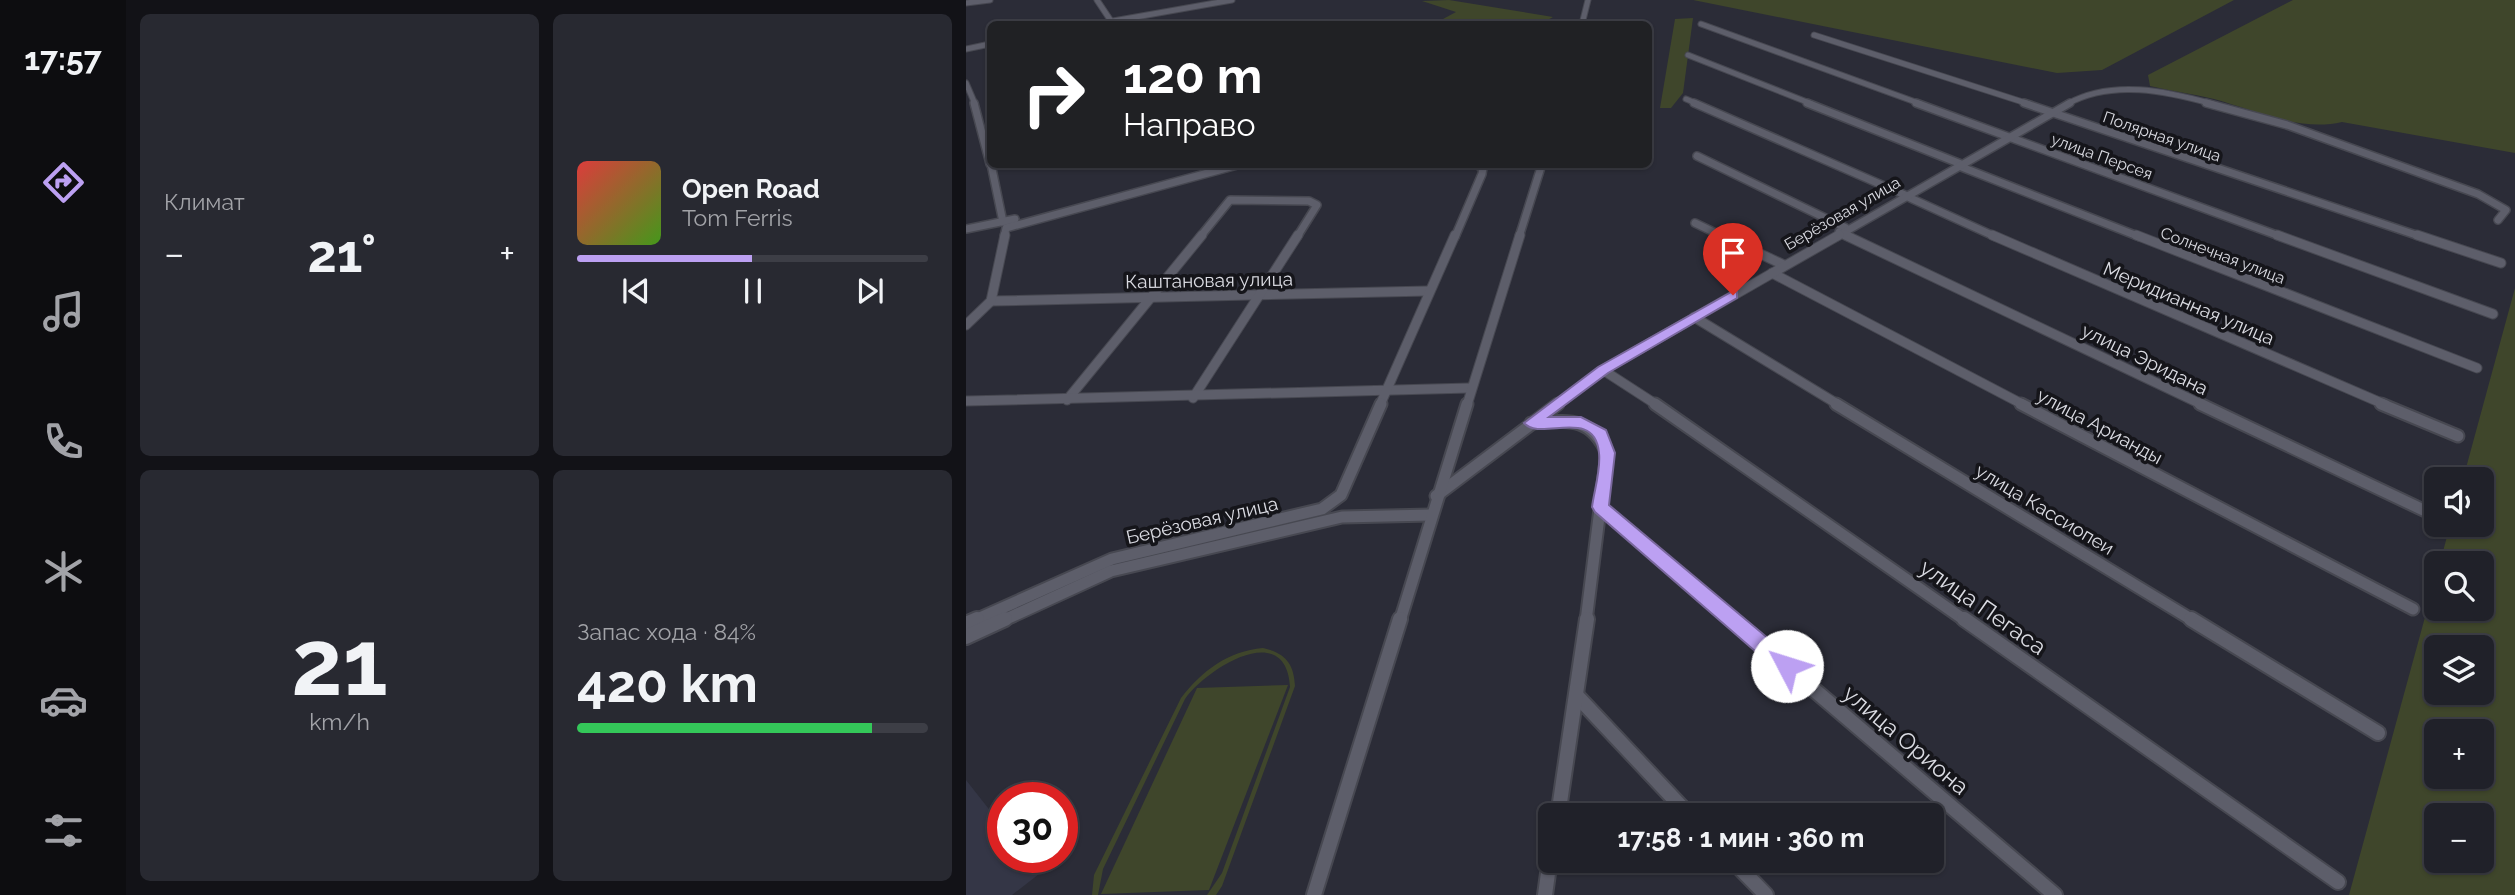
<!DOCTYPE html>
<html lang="ru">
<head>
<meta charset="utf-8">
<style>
	:root { --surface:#202129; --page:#282931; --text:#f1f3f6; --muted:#a2a3a8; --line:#3d3e46; --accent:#bca0f2 }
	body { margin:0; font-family:Raleway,sans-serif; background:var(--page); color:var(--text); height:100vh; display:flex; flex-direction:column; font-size:26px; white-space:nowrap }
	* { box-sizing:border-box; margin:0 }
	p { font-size:23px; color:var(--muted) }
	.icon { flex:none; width:38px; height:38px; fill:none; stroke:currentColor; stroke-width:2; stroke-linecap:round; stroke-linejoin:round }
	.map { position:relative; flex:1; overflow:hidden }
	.details { display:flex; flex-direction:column; gap:14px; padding:14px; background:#121217; width:840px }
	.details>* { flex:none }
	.top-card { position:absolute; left:21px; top:21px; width:665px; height:147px; border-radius:10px; box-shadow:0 2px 5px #0004,0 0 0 2px var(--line); background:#202124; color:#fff; overflow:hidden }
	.tools { position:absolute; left:1458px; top:467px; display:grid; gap:14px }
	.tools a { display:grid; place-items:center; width:70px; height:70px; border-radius:10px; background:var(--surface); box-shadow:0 2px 5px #0004,0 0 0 2px var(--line); font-size:35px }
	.speed { position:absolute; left:21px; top:782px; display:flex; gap:14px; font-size:35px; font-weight:700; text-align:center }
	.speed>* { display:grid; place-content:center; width:91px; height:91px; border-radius:50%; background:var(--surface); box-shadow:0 2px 5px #0004,0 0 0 2px var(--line); line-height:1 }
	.speed .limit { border:10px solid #d22; background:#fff; color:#111 }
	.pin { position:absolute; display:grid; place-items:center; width:60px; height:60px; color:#fff; margin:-72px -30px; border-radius:50% 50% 50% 0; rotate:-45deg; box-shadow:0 0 7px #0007 }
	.pin .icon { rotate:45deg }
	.me { position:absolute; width:77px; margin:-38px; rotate:310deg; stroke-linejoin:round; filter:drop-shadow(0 0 5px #0008) }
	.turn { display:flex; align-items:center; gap:24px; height:147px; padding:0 21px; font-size:32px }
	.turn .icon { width:91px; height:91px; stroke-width:2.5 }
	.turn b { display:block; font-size:49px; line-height:60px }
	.big { font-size:52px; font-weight:700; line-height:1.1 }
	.details .widget { flex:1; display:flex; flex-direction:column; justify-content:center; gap:10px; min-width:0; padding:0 24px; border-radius:10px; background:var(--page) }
	.details .dial { align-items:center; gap:0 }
	.dial b { font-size:91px; line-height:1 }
	.song { display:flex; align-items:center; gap:21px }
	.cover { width:84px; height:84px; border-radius:10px; background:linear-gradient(135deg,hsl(0 70% 55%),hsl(100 70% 35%)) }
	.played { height:7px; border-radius:4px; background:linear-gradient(90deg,var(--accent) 50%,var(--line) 50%) }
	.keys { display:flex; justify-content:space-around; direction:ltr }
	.heat { display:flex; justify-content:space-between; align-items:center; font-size:38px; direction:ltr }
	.charge { height:10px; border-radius:5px; background:linear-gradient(90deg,#34c759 84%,var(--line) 0) }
	.details .tiles { flex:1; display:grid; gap:14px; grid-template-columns:repeat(2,1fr) }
	.trip { position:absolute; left:572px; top:803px; width:406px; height:70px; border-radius:10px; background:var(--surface); box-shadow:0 2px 5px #0004,0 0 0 2px var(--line); font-weight:700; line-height:70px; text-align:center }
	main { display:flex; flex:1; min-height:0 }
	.tabs { display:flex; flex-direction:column; width:126px; justify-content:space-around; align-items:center; background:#0d0d10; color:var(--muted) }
	.tabs .icon { width:49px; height:49px }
	.tabs .selected { color:var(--accent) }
	.tabs b { font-size:32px; color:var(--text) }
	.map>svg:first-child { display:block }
	.built { fill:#343646 }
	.green { fill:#3f462b; fill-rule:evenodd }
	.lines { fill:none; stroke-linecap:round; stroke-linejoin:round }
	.street-far4-casing { stroke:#474851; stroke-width:7 }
	.street-far3-casing { stroke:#474851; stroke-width:10 }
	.street-far2-casing { stroke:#474851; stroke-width:11 }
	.street-far1-casing { stroke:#474851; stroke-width:15 }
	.street-casing { stroke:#474851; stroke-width:18 }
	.street-far4 { stroke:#5d5e6a; stroke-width:5 }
	.street-far3 { stroke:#5d5e6a; stroke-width:7 }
	.street-far2 { stroke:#5d5e6a; stroke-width:9 }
	.street-far1 { stroke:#5d5e6a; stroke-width:11 }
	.street { stroke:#5d5e6a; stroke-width:14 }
	.route { fill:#bca0f2; stroke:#7a689d; stroke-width:2 }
	.labels { text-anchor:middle; stroke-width:7; stroke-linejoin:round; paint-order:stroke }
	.far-street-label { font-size:16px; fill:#dadbe2; stroke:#15151a }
	.street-label { font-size:19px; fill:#dadbe2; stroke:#15151a }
	.near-street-label { font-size:23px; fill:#dadbe2; stroke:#15151a }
</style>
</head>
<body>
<main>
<nav class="tabs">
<b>17:57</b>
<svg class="icon selected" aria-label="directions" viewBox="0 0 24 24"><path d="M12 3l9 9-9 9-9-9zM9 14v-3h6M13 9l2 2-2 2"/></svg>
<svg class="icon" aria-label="music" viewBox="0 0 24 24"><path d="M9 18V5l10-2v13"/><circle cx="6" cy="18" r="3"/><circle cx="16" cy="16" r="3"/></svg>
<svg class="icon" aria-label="phone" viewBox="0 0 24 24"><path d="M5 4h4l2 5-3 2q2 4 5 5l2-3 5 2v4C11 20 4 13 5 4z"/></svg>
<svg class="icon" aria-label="climate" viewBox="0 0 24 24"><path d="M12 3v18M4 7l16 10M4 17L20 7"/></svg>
<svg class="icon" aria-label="car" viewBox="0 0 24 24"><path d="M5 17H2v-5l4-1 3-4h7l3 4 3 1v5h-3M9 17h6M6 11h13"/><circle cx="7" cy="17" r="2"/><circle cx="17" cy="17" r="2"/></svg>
<svg class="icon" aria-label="filters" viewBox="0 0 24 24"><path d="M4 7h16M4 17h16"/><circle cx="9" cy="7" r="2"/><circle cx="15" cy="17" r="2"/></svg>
</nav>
<section class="details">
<div class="tiles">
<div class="widget"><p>Климат</p>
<div class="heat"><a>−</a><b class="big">21°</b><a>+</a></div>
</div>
<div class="widget">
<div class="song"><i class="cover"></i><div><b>Open Road</b><p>Tom Ferris</p></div></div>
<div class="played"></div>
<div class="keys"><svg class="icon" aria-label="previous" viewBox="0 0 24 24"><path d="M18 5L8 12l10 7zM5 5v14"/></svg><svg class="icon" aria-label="pause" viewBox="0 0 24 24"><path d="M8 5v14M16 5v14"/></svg><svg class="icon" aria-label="next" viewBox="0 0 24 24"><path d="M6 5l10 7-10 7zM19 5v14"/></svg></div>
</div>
<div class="widget dial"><b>21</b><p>km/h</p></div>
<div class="widget"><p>Запас хода · 84%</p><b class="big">420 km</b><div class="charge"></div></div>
</div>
</section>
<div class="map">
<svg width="1549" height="895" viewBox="0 0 1549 895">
	<rect width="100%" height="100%" fill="#2b2c37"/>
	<polygon class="built" points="0,780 37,827 37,858 60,858 73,874 46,895 0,895"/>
	<g class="green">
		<path d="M483,0L587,17C565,31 502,28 477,19L490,12L456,1Z"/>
		<polygon points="727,0 1268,0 1136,70 1091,73"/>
		<path d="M1327,0H1549V153L1376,122C1333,132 1289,110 1248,99C1227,94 1205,91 1184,86L1182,75Z"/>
		<polygon points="727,18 717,93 705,108 694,108 709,19"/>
		<path d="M1549,288V895H1383L1470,577V609H1516V564L1474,563L1484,525H1516V480L1497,479ZM1470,648H1516V693H1470ZM1470,732H1516V777H1470ZM1470,816H1516V861H1470Z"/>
		<path d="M297,648C319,653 328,663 329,686L256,886L250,895H241L256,873L324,687C320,618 240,669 219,699L137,869L132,895H126L128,875L215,698C236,671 262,651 297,648Z"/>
		<polygon points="322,685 243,890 135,894 231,688"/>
	</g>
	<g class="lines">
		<defs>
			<g id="street-far4">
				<polyline points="131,0 147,24"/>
				<polyline points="0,3 24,0"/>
				<polyline points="130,24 266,0"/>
				<polyline points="616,24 622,0"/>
				<polyline points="735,24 955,104"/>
				<polyline points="848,35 1063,104"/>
				<polyline points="0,49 24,44"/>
				<polyline points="722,55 846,104"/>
				<polyline points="0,83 9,104"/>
				<polyline points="720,99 732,104"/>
				<path d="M1101,104C1146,79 1200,91 1247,104"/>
			</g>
			<g id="street-far3">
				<polyline points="8,103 24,164"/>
				<polyline points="728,103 939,195"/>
				<polyline points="841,103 995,164"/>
				<polyline points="950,103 1316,237"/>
				<polyline points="1058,103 1456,237"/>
				<polyline points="1240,103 1321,125 1512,194 1540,210 1532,220"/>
				<polyline points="731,156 880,228"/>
				<polyline points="25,164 37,222"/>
				<polyline points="993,166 1174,237"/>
				<polyline points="942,197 1030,237"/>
				<polyline points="729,223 758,237"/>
				<polyline points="0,229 49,219"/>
				<polyline points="873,232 883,237"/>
				<polyline points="38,237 40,228 275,164"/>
				<polyline points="234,237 264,200 343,201 351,205 331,237"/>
				<polyline points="489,237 516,174 517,168 509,164"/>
				<polyline points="553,237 576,164"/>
				<polyline points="870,237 1104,103"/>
			</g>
			<g id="street-far2">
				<polyline points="754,235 818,265"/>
				<polyline points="879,235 1237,405"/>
				<polyline points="1026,235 1420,405"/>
				<polyline points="1170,235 1511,368"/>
				<polyline points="1311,235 1527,314"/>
				<polyline points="1451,235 1535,263"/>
				<polyline points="806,273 1058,405"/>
				<polyline points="25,301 462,291"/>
				<polyline points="728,317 873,405"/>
				<polyline points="0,325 25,301 39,235"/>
				<polyline points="637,370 691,405"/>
				<polyline points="227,398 332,235"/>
				<polyline points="101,400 236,235"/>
				<polyline points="0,401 504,388"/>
				<polyline points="414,405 489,235"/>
				<polyline points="501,405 554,235"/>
				<polyline points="590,405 637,370 873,235"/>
			</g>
			<g id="street-far1">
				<polyline points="689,404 1000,621"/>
				<polyline points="870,404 1228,621"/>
				<polyline points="1055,404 1447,609"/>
				<polyline points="1234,404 1470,516"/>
				<polyline points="1415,404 1492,436"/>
				<path d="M565,423C601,421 624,415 641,453L620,621"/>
				<polyline points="470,496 592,404"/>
				<polyline points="634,507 767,621"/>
				<polyline points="7,621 146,559 356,509 375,495 415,404"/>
				<polyline points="36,621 145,571 376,517 465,515"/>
				<polyline points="434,621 501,404"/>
			</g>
			<g id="street">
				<polyline points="765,619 1089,895"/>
				<polyline points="998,619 1372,882"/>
				<polyline points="1225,619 1412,733"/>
				<polyline points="0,624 11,619"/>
				<polyline points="0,637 39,619"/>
				<polyline points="611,696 724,816"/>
				<polyline points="592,816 621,619"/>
				<polyline points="767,861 800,895"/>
				<polyline points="348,895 434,619"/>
				<polyline points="579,895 584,859"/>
			</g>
		</defs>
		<use href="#street-far4" class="street-far4-casing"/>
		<use href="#street-far3" class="street-far3-casing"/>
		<use href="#street-far2" class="street-far2-casing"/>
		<use href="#street-far1" class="street-far1-casing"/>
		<use href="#street" class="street-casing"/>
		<use href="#street-far4" class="street-far4"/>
		<use href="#street-far3" class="street-far3"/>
		<use href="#street-far2" class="street-far2"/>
		<use href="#street-far1" class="street-far1"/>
		<use href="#street" class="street"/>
	</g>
	<path class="route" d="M767,291L771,292V298L642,373L583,417H615L640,430L649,453L643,505L828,660L831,666L828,672L821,675L813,672L629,512L626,507C628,491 635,470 633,453C629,406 574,442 558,423L632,367Z"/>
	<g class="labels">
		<g class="far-street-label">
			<text transform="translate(1196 136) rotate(19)" y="6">Полярная улица</text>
			<text transform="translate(1136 156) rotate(20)" y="6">улица Персея</text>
			<text transform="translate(876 213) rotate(-30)" y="6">Берёзовая улица</text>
			<text transform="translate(1257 255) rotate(21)" y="6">Солнечная улица</text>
		</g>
		<g class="street-label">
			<text transform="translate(243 280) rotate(-1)" y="7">Каштановая улица</text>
			<text transform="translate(1223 303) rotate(23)" y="7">Меридианная улица</text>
			<text transform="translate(1179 359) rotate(26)" y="7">улица Эридана</text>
			<text transform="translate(1134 426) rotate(28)" y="7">улица Арианды</text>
			<text transform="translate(1079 509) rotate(31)" y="7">улица Кассиопеи</text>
			<text transform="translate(236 520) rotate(-13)" y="7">Берёзовая улица</text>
		</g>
		<g class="near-street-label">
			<text transform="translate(1017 607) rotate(35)" y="8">улица Пегаса</text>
			<text transform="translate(940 740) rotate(40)" y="8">улица Ориона</text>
		</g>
	</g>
</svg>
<div class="tools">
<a><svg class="icon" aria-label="sound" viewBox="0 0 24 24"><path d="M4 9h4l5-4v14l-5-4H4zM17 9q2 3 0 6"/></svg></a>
<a><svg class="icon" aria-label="search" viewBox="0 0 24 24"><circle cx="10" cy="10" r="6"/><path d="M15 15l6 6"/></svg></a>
<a><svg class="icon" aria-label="layers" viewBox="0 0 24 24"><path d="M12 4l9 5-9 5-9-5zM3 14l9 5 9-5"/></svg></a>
<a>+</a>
<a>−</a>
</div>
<div class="speed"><div class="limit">30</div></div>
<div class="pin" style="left:767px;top:295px;background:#d93025"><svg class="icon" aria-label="arrive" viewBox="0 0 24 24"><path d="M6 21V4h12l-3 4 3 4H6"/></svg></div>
<svg class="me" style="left:821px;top:666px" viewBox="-20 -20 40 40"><circle r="19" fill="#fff"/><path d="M0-13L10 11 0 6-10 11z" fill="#bca0f2"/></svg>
<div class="trip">17:58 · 1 мин · 360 m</div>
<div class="top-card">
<div class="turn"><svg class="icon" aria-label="right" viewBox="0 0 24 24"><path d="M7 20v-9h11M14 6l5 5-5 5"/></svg><div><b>120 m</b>Направо</div></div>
</div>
</div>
</main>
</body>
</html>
